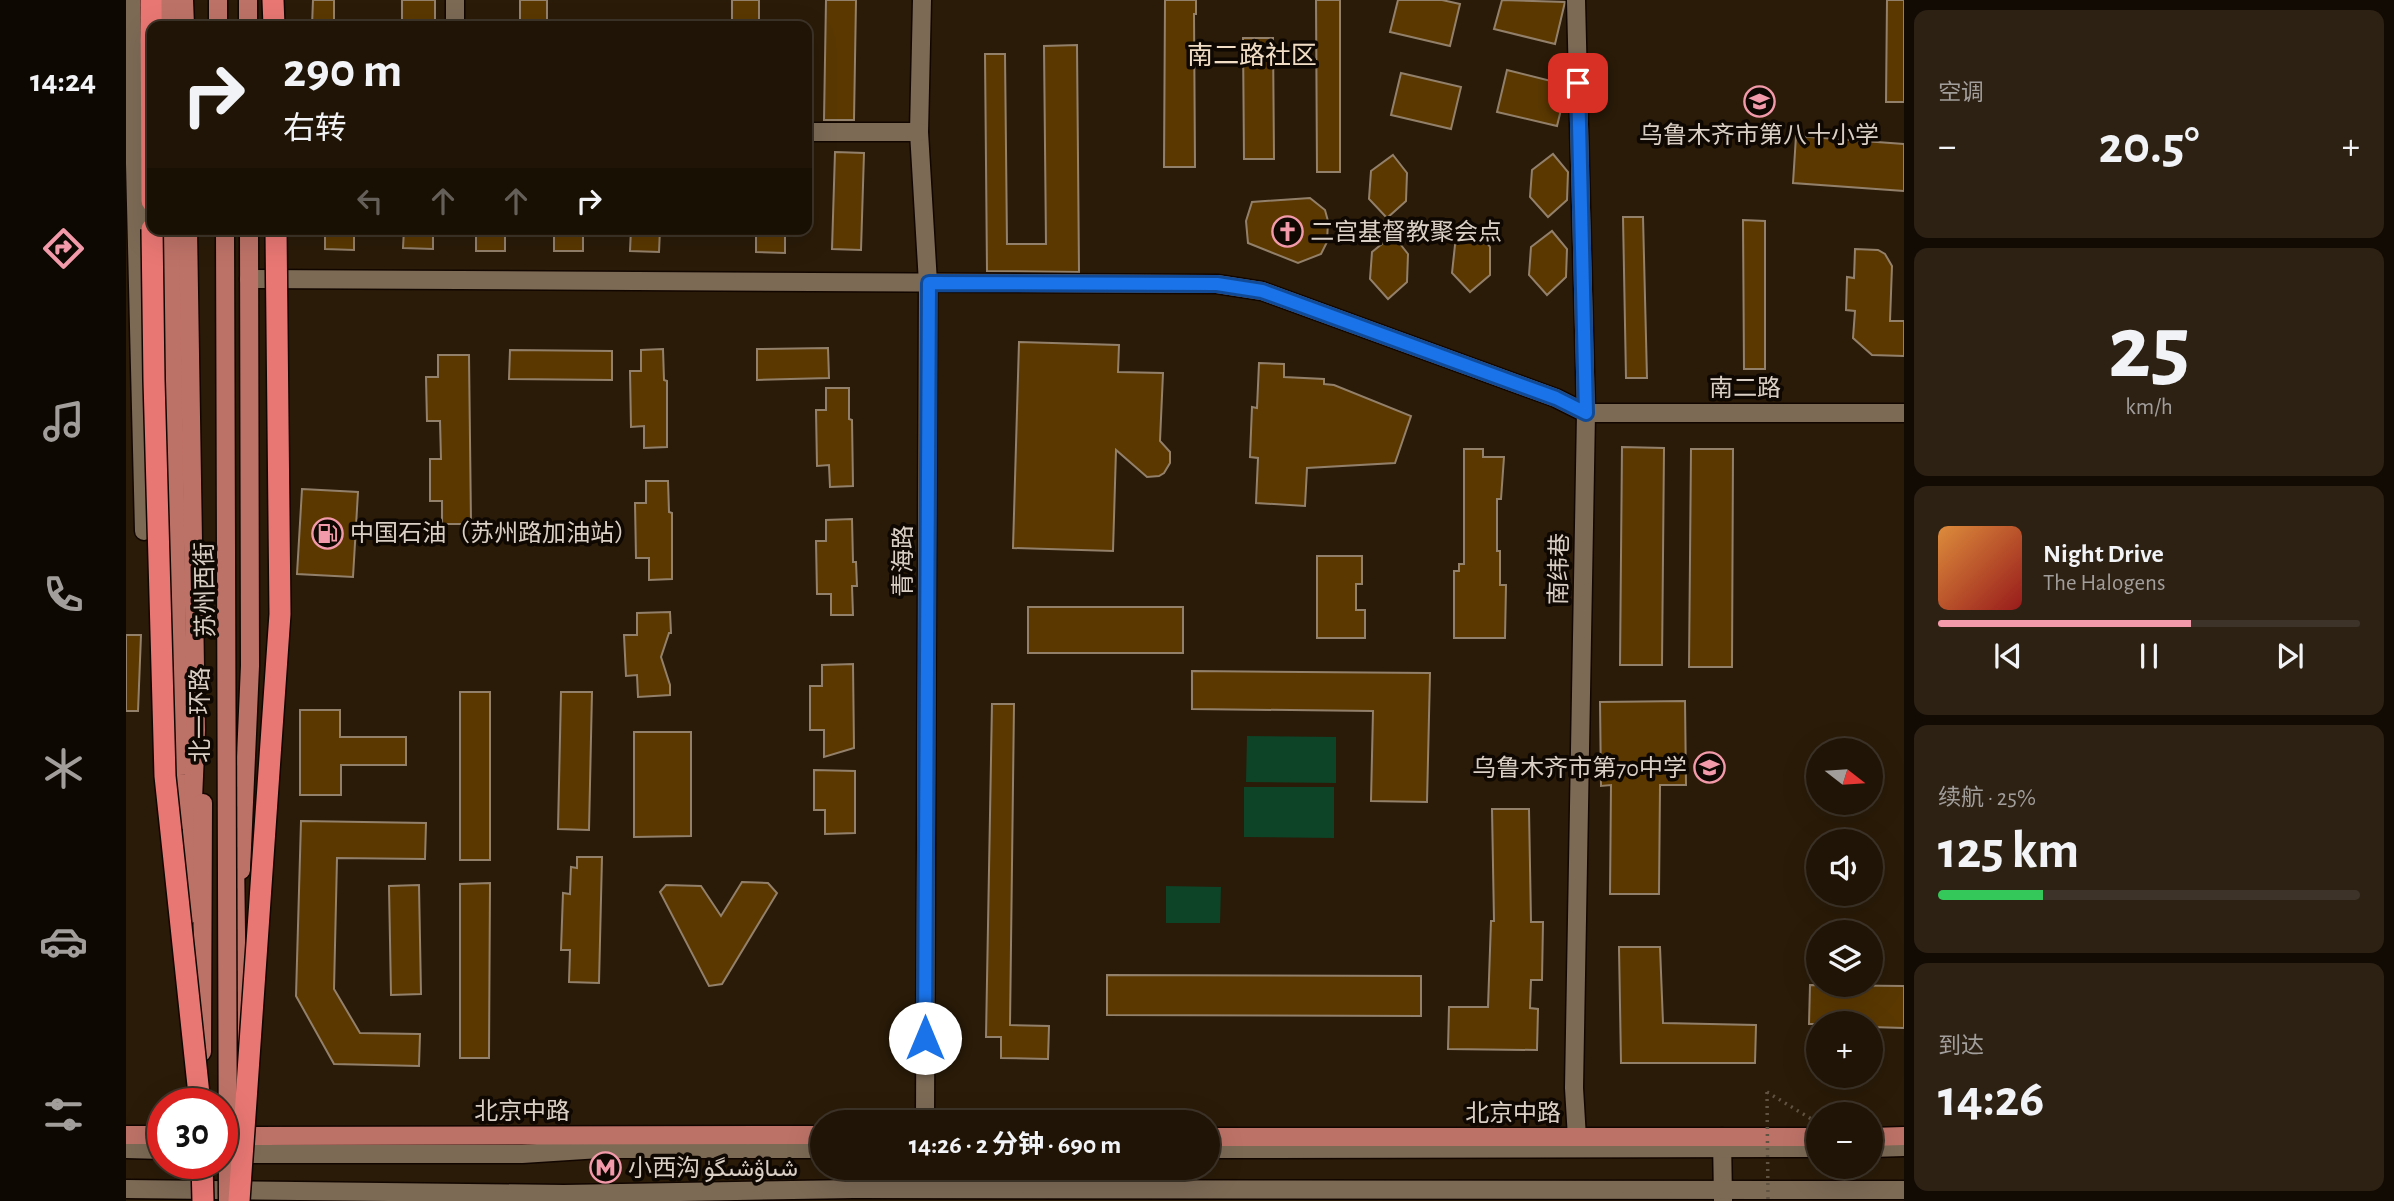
<!DOCTYPE html>
<html lang="zh">
<head>
<meta charset="utf-8">
<style>
	:root { --surface:#201406; --page:#2d2114; --text:#f1f3f6; --muted:#a29e9b; --line:#3d3328; --accent:#f39aaa }
	body { margin:0; font-family:"Alegreya Sans",Vazirmatn,"Noto Sans SC",sans-serif; background:var(--page); color:var(--text); height:100vh; display:flex; flex-direction:column; font-size:26px; white-space:nowrap }
	* { box-sizing:border-box; margin:0 }
	p { font-size:23px; color:var(--muted) }
	.icon { flex:none; width:38px; height:38px; fill:none; stroke:currentColor; stroke-width:2; stroke-linecap:round; stroke-linejoin:round }
	.map { position:relative; flex:1; overflow:hidden }
	.panel { display:flex; flex-direction:column; gap:10px; padding:10px; background:#120b03; width:490px }
	.panel>* { flex:none }
	.top-card { position:absolute; left:21px; top:21px; width:665px; height:214px; border-radius:14px; box-shadow:0 7px 28px #0002,0 0 0 2px var(--line); background:#201406; color:var(--text); overflow:hidden }
	.needle { width:46px; rotate:107deg }
	.buttons { position:absolute; left:1680px; top:738px; display:grid; gap:14px }
	.buttons a { display:grid; place-items:center; width:77px; height:77px; border-radius:50%; background:var(--surface); box-shadow:0 7px 28px #0002,0 0 0 2px var(--line); font-size:35px }
	.speed { position:absolute; left:21px; top:1088px; display:flex; gap:14px; font-size:35px; font-weight:700; text-align:center }
	.speed>* { display:grid; place-content:center; width:91px; height:91px; border-radius:50%; background:var(--surface); box-shadow:0 7px 28px #0002,0 0 0 2px var(--line); line-height:1 }
	.speed .limit { border:10px solid #d22; background:#fff; color:#111 }
	.pin { position:absolute; display:grid; place-items:center; width:60px; height:60px; color:#fff; margin:-30px; border-radius:14px; box-shadow:0 4px 10px #0006 }
	.me { position:absolute; width:77px; margin:-38px; rotate:0deg; stroke-linejoin:round; filter:drop-shadow(0 0 5px #0008) }
	.turn { display:flex; align-items:center; gap:24px; height:147px; padding:0 21px; font-size:32px }
	.turn .icon { width:91px; height:91px; stroke-width:2.5 }
	.turn b { display:block; font-size:49px; line-height:60px }
	.lanes { display:flex; align-items:center; height:66px; padding:0 21px; background:#0003; justify-content:center; gap:35px; direction:ltr }
	.lanes .off { opacity:.35 }
	.big { font-size:52px; font-weight:700; line-height:1.1 }
	.panel .widget { flex:1; display:flex; flex-direction:column; justify-content:center; gap:10px; min-width:0; padding:0 24px; border-radius:14px; background:var(--page) }
	.panel .dial { align-items:center; gap:0 }
	.dial b { font-size:91px; line-height:1 }
	.song { display:flex; align-items:center; gap:21px }
	.cover { width:84px; height:84px; border-radius:10px; background:linear-gradient(135deg,hsl(30 70% 55%),hsl(0 70% 35%)) }
	.played { height:7px; border-radius:4px; background:linear-gradient(90deg,var(--accent) 60%,var(--line) 60%) }
	.keys { display:flex; justify-content:space-around; direction:ltr }
	.heat { display:flex; justify-content:space-between; align-items:center; font-size:38px; direction:ltr }
	.charge { height:10px; border-radius:5px; background:linear-gradient(90deg,#34c759 25%,var(--line) 0) }
	.trip { position:absolute; left:684px; top:1110px; width:410px; height:70px; border-radius:35px; background:var(--surface); box-shadow:0 7px 28px #0002,0 0 0 2px var(--line); font-weight:700; line-height:70px; text-align:center }
	main { display:flex; flex:1; min-height:0 }
	.dock { display:flex; flex-direction:column; width:126px; justify-content:space-around; align-items:center; background:#0d0802; color:var(--muted) }
	.dock .icon { width:49px; height:49px }
	.dock .current { color:var(--accent) }
	.dock b { font-size:32px; color:var(--text) }
	.map>svg:first-child { display:block }
	.green { fill:#0d4327 }
	.building { fill:#5a3800; stroke:#93806b; stroke-width:2 }
	.lines { fill:none; stroke-linecap:round; stroke-linejoin:round }
	.minor-casing { stroke:#120600; stroke-width:21 }
	.major-casing { stroke:#120600; stroke-width:21 }
	.highway-casing { stroke:#120600; stroke-width:24 }
	.path { stroke:#615342; stroke-width:3.5; stroke-dasharray:2 5; stroke-linecap:butt }
	.minor { stroke:#7c6a55; stroke-width:18 }
	.major { stroke:#bd7267; stroke-width:18 }
	.highway { stroke:#e87773; stroke-width:21 }
	.major-bridge-casing { stroke:#120600; stroke-width:21; stroke-linecap:butt }
	.highway-bridge-casing { stroke:#120600; stroke-width:24; stroke-linecap:butt }
	.path-bridge { stroke:#615342; stroke-width:3.5; stroke-dasharray:2 5; stroke-linecap:butt }
	.major-bridge { stroke:#bd7267; stroke-width:18 }
	.highway-bridge { stroke:#e87773; stroke-width:21 }
	.route-casing { stroke:#114b97; stroke-width:18 }
	.route { stroke:#1a73e8; stroke-width:12 }
	.labels { text-anchor:middle; stroke-width:7; stroke-linejoin:round; paint-order:stroke }
	.poi-label { font-size:24px; fill:#dacfc4; stroke:#0e0702; text-anchor:start }
	.street-label { font-size:24px; fill:#dacfc4; stroke:#0e0702 }
	.neighbourhood-label { font-size:26px; fill:#f1ddc5; stroke:#0e0702 }
</style>
</head>
<body>
<main>
<nav class="dock">
<b>14:24</b>
<svg class="icon current" aria-label="directions" viewBox="0 0 24 24"><path d="M12 3l9 9-9 9-9-9zM9 14v-3h6M13 9l2 2-2 2"/></svg>
<svg class="icon" aria-label="music" viewBox="0 0 24 24"><path d="M9 18V5l10-2v13"/><circle cx="6" cy="18" r="3"/><circle cx="16" cy="16" r="3"/></svg>
<svg class="icon" aria-label="phone" viewBox="0 0 24 24"><path d="M5 4h4l2 5-3 2q2 4 5 5l2-3 5 2v4C11 20 4 13 5 4z"/></svg>
<svg class="icon" aria-label="climate" viewBox="0 0 24 24"><path d="M12 3v18M4 7l16 10M4 17L20 7"/></svg>
<svg class="icon" aria-label="car" viewBox="0 0 24 24"><path d="M5 17H2v-5l4-1 3-4h7l3 4 3 1v5h-3M9 17h6M6 11h13"/><circle cx="7" cy="17" r="2"/><circle cx="17" cy="17" r="2"/></svg>
<svg class="icon" aria-label="filters" viewBox="0 0 24 24"><path d="M4 7h16M4 17h16"/><circle cx="9" cy="7" r="2"/><circle cx="15" cy="17" r="2"/></svg>
</nav>
<div class="map">
<svg width="1778" height="1201" viewBox="0 0 1778 1201">
	<rect width="100%" height="100%" fill="#2a1b08"/>
	<g class="green">
		<polygon points="1121,736 1210,737 1210,783 1120,782"/>
		<polygon points="1118,787 1208,787 1208,838 1118,837"/>
		<polygon points="1040,886 1095,887 1094,923 1040,923"/>
	</g>
	<g class="building">
		<polygon points="187,0 208,0 208,26 186,26"/>
		<rect x="276" y="0" width="33" height="26"/>
		<rect x="394" y="0" width="27" height="26"/>
		<rect x="606" y="0" width="27" height="26"/>
		<polygon points="700,0 730,0 728,120 698,120"/>
		<polygon points="1039,0 1070,0 1070,14 1068,14 1069,167 1038,167"/>
		<polygon points="1190,0 1214,0 1214,172 1191,172"/>
		<polygon points="1272,0 1316,0 1334,4 1324,46 1264,32"/>
		<polygon points="1376,0 1439,2 1429,44 1368,29"/>
		<polygon points="1761,0 1778,0 1778,102 1760,102"/>
		<polygon points="1117,38 1147,38 1148,159 1118,159"/>
		<polygon points="951,45 953,272 861,271 859,54 879,54 881,244 920,244 918,46"/>
		<polygon points="1381,70 1441,85 1431,126 1371,112"/>
		<polygon points="1275,73 1335,87 1325,129 1265,115"/>
		<polygon points="1670,136 1778,144 1778,191 1667,183"/>
		<polygon points="709,152 738,153 735,250 706,249"/>
		<polygon points="1427,154 1442,172 1441,200 1422,217 1404,197 1406,170"/>
		<polygon points="1267,155 1281,173 1280,201 1261,218 1243,199 1245,171"/>
		<polygon points="1184,198 1199,210 1202,221 1201,242 1195,254 1172,263 1122,243 1120,221 1126,202"/>
		<polygon points="1497,217 1517,217 1521,378 1500,378"/>
		<polygon points="1617,220 1639,221 1639,369 1618,369"/>
		<polygon points="1350,228 1364,247 1364,275 1344,292 1326,273 1329,245"/>
		<polygon points="199,229 228,229 228,250 199,249"/>
		<polygon points="278,229 307,229 307,249 277,248"/>
		<rect x="350" y="229" width="29" height="22"/>
		<rect x="428" y="229" width="29" height="22"/>
		<polygon points="505,229 534,229 533,252 504,251"/>
		<polygon points="630,229 659,229 659,253 630,252"/>
		<polygon points="1426,231 1441,249 1440,277 1421,295 1403,275 1405,247"/>
		<polygon points="1267,235 1282,254 1281,282 1262,299 1244,279 1246,252"/>
		<polygon points="1729,249 1752,250 1759,254 1766,266 1764,321 1778,321 1778,356 1746,355 1727,338 1729,311 1720,310 1721,277 1728,278"/>
		<polygon points="893,342 993,345 992,372 1037,373 1034,441 1044,452 1044,463 1038,473 1033,476 1021,477 990,450 987,551 887,548"/>
		<polygon points="702,348 703,378 631,380 631,349"/>
		<polygon points="537,349 538,380 541,381 541,447 518,448 518,426 505,427 504,371 515,371 515,350"/>
		<polygon points="384,350 486,351 486,380 383,379"/>
		<polygon points="312,355 343,355 345,524 316,524 316,501 304,501 304,459 315,459 314,421 301,421 300,377 312,377"/>
		<polygon points="1133,363 1158,364 1158,377 1198,379 1198,384 1208,385 1285,416 1269,463 1181,468 1179,506 1130,503 1132,458 1124,457 1126,407 1131,408"/>
		<polygon points="700,388 723,388 723,419 726,420 727,486 704,487 703,465 691,466 690,410 700,410"/>
		<polygon points="1496,447 1538,448 1536,665 1494,665"/>
		<polygon points="1338,449 1357,449 1357,457 1378,457 1375,499 1371,499 1371,551 1374,551 1374,585 1380,585 1379,638 1328,638 1328,571 1333,571 1333,564 1338,564"/>
		<polygon points="1565,449 1607,449 1606,667 1563,667"/>
		<polygon points="520,481 542,481 543,512 546,513 546,579 523,580 523,558 510,558 509,503 520,503"/>
		<polygon points="176,489 232,492 227,577 171,574"/>
		<polygon points="726,519 727,562 730,562 731,586 726,586 727,615 705,615 705,594 691,594 690,541 700,541 700,520"/>
		<polygon points="1191,556 1236,556 1236,584 1230,584 1230,610 1239,610 1239,638 1191,638"/>
		<rect x="902" y="607" width="155" height="46"/>
		<polygon points="544,612 545,633 543,633 535,657 544,685 544,695 512,697 511,675 500,676 498,635 511,635 511,613"/>
		<polygon points="0,635 15,635 12,711 0,711"/>
		<polygon points="727,664 728,748 698,757 698,730 684,730 684,686 696,686 696,665"/>
		<polygon points="1066,671 1304,673 1301,802 1245,801 1247,711 1066,709"/>
		<rect x="334" y="692" width="30" height="168"/>
		<polygon points="435,692 466,692 463,830 432,829"/>
		<polygon points="1559,701 1560,785 1534,785 1533,894 1484,894 1485,785 1475,786 1474,702"/>
		<polygon points="866,704 888,704 884,1025 923,1026 922,1059 875,1058 875,1037 860,1037"/>
		<polygon points="174,710 214,710 214,737 280,737 280,765 215,765 215,795 174,795"/>
		<polygon points="508,732 565,732 565,836 508,837"/>
		<polygon points="688,770 729,771 729,833 699,834 699,810 688,810"/>
		<polygon points="1366,809 1403,809 1405,922 1417,922 1416,980 1405,980 1404,1008 1412,1009 1411,1050 1322,1049 1323,1007 1362,1007 1365,921 1368,921"/>
		<polygon points="175,821 300,823 299,859 211,858 208,989 234,1033 294,1034 293,1066 208,1064 170,996"/>
		<polygon points="451,857 476,857 473,983 443,982 444,950 435,950 437,893 444,894 445,867 451,868"/>
		<polygon points="616,882 642,883 651,893 596,984 583,986 534,892 540,885 575,886 595,916"/>
		<polygon points="364,883 363,1058 334,1058 334,884"/>
		<polygon points="293,885 295,994 265,995 263,886"/>
		<polygon points="1493,947 1534,947 1537,1023 1630,1025 1629,1063 1495,1063"/>
		<polygon points="981,975 1295,976 1295,1016 981,1015"/>
		<polygon points="1684,985 1778,986 1778,1028 1745,1027 1745,1024 1683,1024"/>
	</g>
	<g class="lines">
		<defs>
			<g id="minor">
				<polyline points="5,0 18,531"/>
				<polyline points="329,0 329,26"/>
				<polyline points="796,0 793,132 802,283 799,1122"/>
				<polyline points="1450,0 1460,413 1448,1088 1451,1138"/>
				<polyline points="681,132 793,132"/>
				<polyline points="123,279 1091,284 1136,291 1430,398 1460,413 1778,413"/>
				<polyline points="1596,1137 1597,1200"/>
				<polyline points="1745,1148 1778,1147"/>
				<polyline points="0,1149 37,1150"/>
				<polyline points="1082,1149 1692,1148"/>
				<polyline points="105,1154 396,1154 474,1149 696,1149"/>
				<polyline points="0,1189 438,1194 727,1189 1778,1190"/>
			</g>
			<g id="major">
				<polyline points="44,0 44,26"/>
				<polyline points="58,0 59,26"/>
				<polyline points="92,0 92,26"/>
				<polyline points="122,0 122,26"/>
				<polyline points="45,229 53,775 56,820"/>
				<polyline points="109,856 112,1083"/>
				<polyline points="115,870 124,666 123,229"/>
				<polyline points="62,915 70,730 62,229"/>
				<polyline points="76,1052 77,803"/>
				<polyline points="0,1135 37,1135"/>
				<polyline points="105,1136 696,1135"/>
				<polyline points="1082,1137 1692,1137"/>
				<polyline points="1745,1137 1778,1136"/>
			</g>
			<g id="highway">
				<polyline points="25,0 26,201"/>
				<polyline points="147,0 148,26"/>
			</g>
		</defs>
		<use href="#minor" class="minor-casing"/>
		<use href="#major" class="major-casing"/>
		<use href="#highway" class="highway-casing"/>
		<polyline class="path" points="1641,1092 1687,1120"/>
		<use href="#minor" class="minor"/>
		<use href="#major" class="major"/>
		<use href="#highway" class="highway"/>
		<defs>
			<polyline id="major-bridge" points="99,229 102,1201"/>
			<g id="highway-bridge">
				<polyline points="26,229 28,380 39,776 74,1104"/>
				<polyline points="76,1164 77,1201"/>
				<polyline points="113,1201 154,614 150,229"/>
			</g>
		</defs>
		<use href="#major-bridge" class="major-bridge-casing"/>
		<use href="#highway-bridge" class="highway-bridge-casing"/>
		<polyline class="path-bridge" points="1641,1092 1642,1201"/>
		<use href="#major-bridge" class="major-bridge"/>
		<use href="#highway-bridge" class="highway-bridge"/>
	</g>
	<g class="lines">
		<defs>
			<polyline id="route" points="799,1038 803,283 1091,284 1136,291 1430,398 1460,413 1452,83"/>
		</defs>
		<use href="#route" class="route-casing"/>
		<use href="#route" class="route"/>
	</g>
	<defs>
		<symbol id="school-ring" viewBox="-11 -11 22 22"><circle r="9.5" fill="#0e0702" stroke="#f39aaa" stroke-width="1.5"/><path d="M0-5L7-2L0 1L-7-2ZM-4 1L0 2.5L4 1V4Q0 6-4 4Z" fill="#f39aaa"/></symbol>
		<symbol id="church-ring" viewBox="-11 -11 22 22"><circle r="9.5" fill="#0e0702" stroke="#f39aaa" stroke-width="1.5"/><path d="M-1.2-6h2.4v3.5h3.3v2.4h-3.3V6h-2.4V-.1h-3.3v-2.4h3.3Z" fill="#f39aaa"/></symbol>
		<symbol id="fuel-ring" viewBox="-11 -11 22 22"><circle r="9.5" fill="#0e0702" stroke="#f39aaa" stroke-width="1.5"/><path d="M-5.5-6h7V0h2V4h1.3V-2.5L3-4.5l.8-.8L6-3V5H2.5V1h-1V6h-7ZM-4.2-4.7v3.2H.2V-4.7Z" fill="#f39aaa"/></symbol>
		<symbol id="metro-ring" viewBox="-11 -11 22 22"><circle r="9.5" fill="#0e0702" stroke="#f39aaa" stroke-width="1.5"/><path d="M-5.5 5V-5H-3L0 0L3-5H5.5V5H3V-.5L0 4L-3-.5V5Z" fill="#f39aaa"/></symbol>
	</defs>
	<g fill-rule="evenodd">
		<use href="#school-ring" x="1616" y="84" width="35" height="35"/>
		<use href="#church-ring" x="1144" y="214" width="35" height="35"/>
		<use href="#fuel-ring" x="184" y="516" width="35" height="35"/>
		<use href="#school-ring" x="1566" y="750" width="35" height="35"/>
		<use href="#metro-ring" x="462" y="1150" width="35" height="35"/>
	</g>
	<g class="labels">
		<g class="poi-label">
			<text x="1633" y="143" text-anchor="middle">乌鲁木齐市第八十小学</text>
			<text x="1184" y="240">二宫基督教聚会点</text>
			<text x="224" y="541">中国石油（苏州路加油站）</text>
			<text x="1561" y="776" text-anchor="end">乌鲁木齐市第70中学</text>
			<text x="502" y="1176">小西沟 شىاۋشىگۈ</text>
		</g>
		<g class="street-label">
			<text x="1619" y="396">南二路</text>
			<text transform="translate(777 561) rotate(-90)" y="8">青海路</text>
			<text transform="translate(1433 569) rotate(-89)" y="8">南纬巷</text>
			<text transform="translate(79 590) rotate(-91)" y="8">苏州西街</text>
			<text transform="translate(74 715) rotate(-90)" y="8">北一环路</text>
			<text x="396" y="1119">北京中路</text>
			<text x="1387" y="1121">北京中路</text>
		</g>
		<g class="neighbourhood-label">
			<text x="1126" y="64">南二路社区</text>
		</g>
	</g>
</svg>
<div class="buttons">
<a><svg class="needle" viewBox="-14 -14 28 28"><path d="M0-13l5 13h-10z" fill="#e53935"/><path d="M0 13l5-13h-10z" fill="#a29e9b"/></svg></a>
<a><svg class="icon" aria-label="sound" viewBox="0 0 24 24"><path d="M4 9h4l5-4v14l-5-4H4zM17 9q2 3 0 6"/></svg></a>
<a><svg class="icon" aria-label="layers" viewBox="0 0 24 24"><path d="M12 4l9 5-9 5-9-5zM3 14l9 5 9-5"/></svg></a>
<a>+</a>
<a>−</a>
</div>
<div class="speed"><div class="limit">30</div></div>
<div class="pin" style="left:1452px;top:83px;background:#d93025"><svg class="icon" aria-label="arrive" viewBox="0 0 24 24"><path d="M6 21V4h12l-3 4 3 4H6"/></svg></div>
<svg class="me" style="left:799px;top:1038px" viewBox="-20 -20 40 40"><circle r="19" fill="#fff"/><path d="M0-13L10 11 0 6-10 11z" fill="#1a73e8"/></svg>
<div class="trip">14:26 · 2 分钟 · 690 m</div>
<div class="top-card">
<div class="turn"><svg class="icon" aria-label="right" viewBox="0 0 24 24"><path d="M7 20v-9h11M14 6l5 5-5 5"/></svg><div><b>290 m</b>右转</div></div>
<div class="lanes"><svg class="icon off" aria-label="left" viewBox="0 0 24 24"><path d="M17 20v-9H6M10 6l-5 5 5 5"/></svg><svg class="icon off" aria-label="ahead" viewBox="0 0 24 24"><path d="M12 20V5M6 11l6-6 6 6"/></svg><svg class="icon off" aria-label="ahead" viewBox="0 0 24 24"><path d="M12 20V5M6 11l6-6 6 6"/></svg><svg class="icon" aria-label="right" viewBox="0 0 24 24"><path d="M7 20v-9h11M14 6l5 5-5 5"/></svg></div>
</div>
</div>
<section class="panel">
<div class="widget"><p>空调</p>
<div class="heat"><a>−</a><b class="big">20.5°</b><a>+</a></div>
</div>
<div class="widget dial"><b>25</b><p>km/h</p></div>
<div class="widget">
<div class="song"><i class="cover"></i><div><b>Night Drive</b><p>The Halogens</p></div></div>
<div class="played"></div>
<div class="keys"><svg class="icon" aria-label="previous" viewBox="0 0 24 24"><path d="M18 5L8 12l10 7zM5 5v14"/></svg><svg class="icon" aria-label="pause" viewBox="0 0 24 24"><path d="M8 5v14M16 5v14"/></svg><svg class="icon" aria-label="next" viewBox="0 0 24 24"><path d="M6 5l10 7-10 7zM19 5v14"/></svg></div>
</div>
<div class="widget"><p>续航 · 25%</p><b class="big">125 km</b><div class="charge"></div></div>
<div class="widget"><p>到达</p><b class="big">14:26</b></div>
</section>
</main>
</body>
</html>
